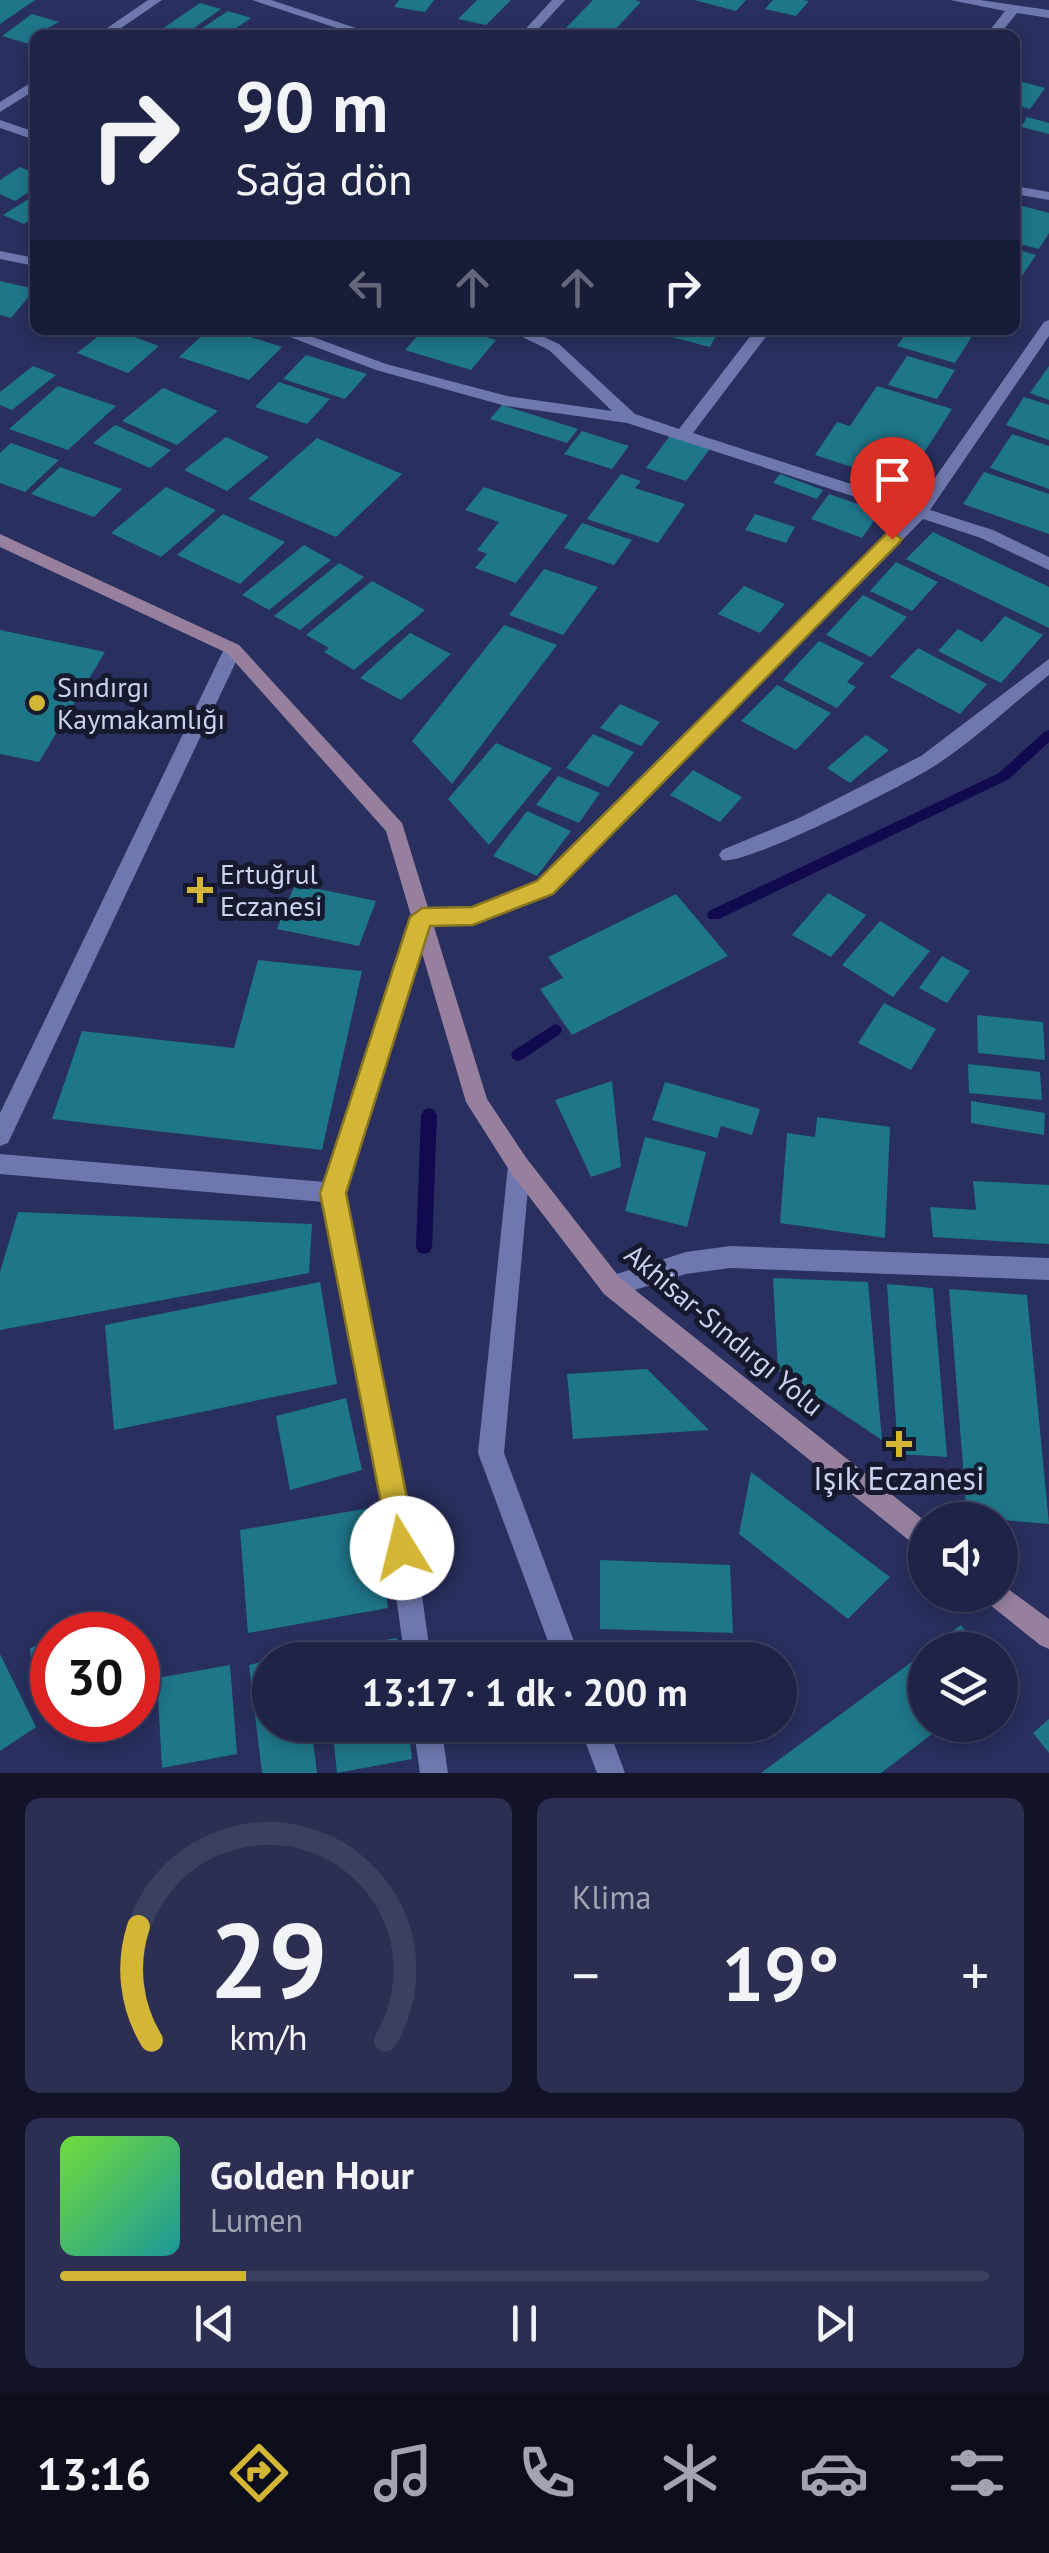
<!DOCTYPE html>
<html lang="tr">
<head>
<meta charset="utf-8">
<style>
	:root { --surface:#1f2346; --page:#2c2f51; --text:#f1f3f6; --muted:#a1a4b3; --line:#3c405f; --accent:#d3b635 }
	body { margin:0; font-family:"PT Sans",sans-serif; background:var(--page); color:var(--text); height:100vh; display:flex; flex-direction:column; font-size:38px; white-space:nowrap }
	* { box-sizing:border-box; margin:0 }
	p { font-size:32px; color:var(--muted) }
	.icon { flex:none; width:55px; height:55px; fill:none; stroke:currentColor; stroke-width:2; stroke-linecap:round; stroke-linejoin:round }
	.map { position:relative; height:1773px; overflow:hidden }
	.drawer { display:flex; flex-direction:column; gap:25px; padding:25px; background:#111326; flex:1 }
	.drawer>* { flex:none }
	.hud { position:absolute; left:30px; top:30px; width:990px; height:305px; border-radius:15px; box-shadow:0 5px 15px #0003,0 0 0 2px var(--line); background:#1f2346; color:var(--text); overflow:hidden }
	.buttons { position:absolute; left:908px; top:1502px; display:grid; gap:20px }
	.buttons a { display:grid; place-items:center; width:110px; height:110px; border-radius:50%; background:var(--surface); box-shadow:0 5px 15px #0003,0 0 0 2px var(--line); font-size:50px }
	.speed { position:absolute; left:30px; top:1612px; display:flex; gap:20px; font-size:50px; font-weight:700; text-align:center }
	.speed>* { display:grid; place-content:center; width:130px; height:130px; border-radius:50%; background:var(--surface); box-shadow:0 5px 15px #0003,0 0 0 2px var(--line); line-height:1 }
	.speed .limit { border:15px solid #d22; background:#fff; color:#111 }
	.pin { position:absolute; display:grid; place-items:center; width:85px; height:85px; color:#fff; margin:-102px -42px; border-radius:50% 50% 50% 0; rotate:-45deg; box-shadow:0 0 10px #0007 }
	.pin .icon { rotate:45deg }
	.me { position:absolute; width:110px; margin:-55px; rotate:351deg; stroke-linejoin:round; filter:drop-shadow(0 0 8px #0008) }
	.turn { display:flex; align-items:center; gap:35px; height:210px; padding:0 40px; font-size:45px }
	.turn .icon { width:130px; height:130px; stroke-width:2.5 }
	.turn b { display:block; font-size:70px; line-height:85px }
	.lanes { display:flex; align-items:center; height:95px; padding:0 40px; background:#0003; justify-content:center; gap:50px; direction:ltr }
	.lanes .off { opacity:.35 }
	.big { font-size:75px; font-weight:700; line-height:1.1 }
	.drawer .tile { flex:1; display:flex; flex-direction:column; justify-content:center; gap:15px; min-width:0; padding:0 35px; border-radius:15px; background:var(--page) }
	.drawer .dial { align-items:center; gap:0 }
	.dial svg { height:260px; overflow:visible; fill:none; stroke:var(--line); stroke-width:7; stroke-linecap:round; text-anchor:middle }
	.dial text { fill:var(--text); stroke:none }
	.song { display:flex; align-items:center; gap:30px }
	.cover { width:120px; height:120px; border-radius:15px; background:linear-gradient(135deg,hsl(100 70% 55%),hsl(180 70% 35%)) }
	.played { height:10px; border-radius:5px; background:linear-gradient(90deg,var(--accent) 20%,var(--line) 20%) }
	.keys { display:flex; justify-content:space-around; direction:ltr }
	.heat { display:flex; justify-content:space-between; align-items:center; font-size:55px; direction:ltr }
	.drawer .tiles { flex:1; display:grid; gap:25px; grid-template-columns:1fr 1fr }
	.tile:last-child { grid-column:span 2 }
	.trip { position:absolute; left:252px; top:1642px; width:545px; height:100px; border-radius:50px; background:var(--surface); box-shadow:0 5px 15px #0003,0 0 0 2px var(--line); font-weight:700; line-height:100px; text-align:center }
	.dock { display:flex; height:160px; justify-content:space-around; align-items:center; background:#0c0e1c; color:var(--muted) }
	.dock .icon { width:70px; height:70px }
	.dock .current { color:var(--accent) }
	.dock b { font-size:45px; color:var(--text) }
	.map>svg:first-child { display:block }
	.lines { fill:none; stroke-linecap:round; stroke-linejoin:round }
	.stream { fill:#120a50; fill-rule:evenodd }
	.building { fill:#1e7689 }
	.service { fill:#6e78ae; fill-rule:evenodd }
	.minor { fill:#6e78ae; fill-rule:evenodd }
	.secondary { fill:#96809e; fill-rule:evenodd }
	.route { fill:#d3b635; stroke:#897622; stroke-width:2.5 }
	.poi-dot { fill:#d3b635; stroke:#171a2f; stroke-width:4 }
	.labels { text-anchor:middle; stroke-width:10; stroke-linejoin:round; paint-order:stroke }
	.poi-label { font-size:28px; fill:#ccd2f0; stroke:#171a2f; text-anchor:start }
	.street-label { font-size:28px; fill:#ccd2f0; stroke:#171a2f }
	.near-poi-label { font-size:32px; fill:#ccd2f0; stroke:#171a2f }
</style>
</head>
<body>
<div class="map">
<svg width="1049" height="1773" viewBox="0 0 1049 1773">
	<rect width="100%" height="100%" fill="#292f5e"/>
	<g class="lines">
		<g class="stream">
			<polygon points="1049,730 1049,742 1009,779 719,919 709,919 707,915 709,911 999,773 1044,732"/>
			<polygon points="555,1024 560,1026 562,1030 560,1034 523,1059 518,1061 513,1059 511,1055 513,1051"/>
			<polygon points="429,1108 434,1110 437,1115 432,1247 430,1252 424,1254 418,1252 416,1247 421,1115 424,1110"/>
		</g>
	</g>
	<g class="building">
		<polygon points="0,0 35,0 0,24"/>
		<polygon points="399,0 434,0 425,12 394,7"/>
		<polygon points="477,0 511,0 486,25 458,19"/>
		<polygon points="593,0 635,0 641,2 610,35 564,30"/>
		<polygon points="694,0 746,0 736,11"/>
		<polygon points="773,0 803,0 809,1 796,16 765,9"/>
		<polygon points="200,3 221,9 184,35 155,34"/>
		<polygon points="228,11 251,18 226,35 192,35"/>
		<polygon points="32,14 59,22 35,35 29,44 2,36"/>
		<polygon points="1015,80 1045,88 1030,109 1015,105"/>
		<polygon points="1027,117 1049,123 1049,134 1021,127"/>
		<polygon points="20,167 35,173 35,188 15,201 0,194 0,180"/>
		<polygon points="35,195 35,216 24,224 3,215"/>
		<polygon points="1015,204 1049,213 1049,233 1039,249 1015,243"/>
		<polygon points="1015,249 1036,255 1018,282 1015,281"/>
		<polygon points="0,281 35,289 11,318 0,315"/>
		<polygon points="106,330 115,330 159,346 128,373 77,353"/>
		<polygon points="208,330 229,330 282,347 249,380 179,357"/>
		<polygon points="423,330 462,330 496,340 471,370 405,350"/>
		<polygon points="702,330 717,334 710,347 648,331"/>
		<polygon points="908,330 964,330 974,333 955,363 897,346"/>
		<polygon points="306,355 367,374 345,399 283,379"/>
		<polygon points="907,356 955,370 937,399 888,385"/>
		<polygon points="33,366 56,375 12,410 0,405 0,392"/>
		<polygon points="1049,366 1049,400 1030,393"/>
		<polygon points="279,382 330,399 307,424 255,407"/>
		<polygon points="58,386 116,406 68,450 9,429"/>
		<polygon points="877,386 952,409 904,484 815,455 837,422 850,426"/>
		<polygon points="163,388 218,411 177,445 122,421"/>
		<polygon points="1024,397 1049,405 1049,440 1006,425"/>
		<polygon points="502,405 578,429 567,443 490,419"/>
		<polygon points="115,425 171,450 150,468 93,443"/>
		<polygon points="582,431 629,446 612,469 564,454"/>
		<polygon points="672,433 712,446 686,481 646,468"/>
		<polygon points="1012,434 1049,446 1049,489 990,468"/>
		<polygon points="226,437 269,457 227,491 184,470"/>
		<polygon points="317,438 402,474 336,537 248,499"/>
		<polygon points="11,443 59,460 25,492 0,483 0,453"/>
		<polygon points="60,467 122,489 94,517 31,494"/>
		<polygon points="984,472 1049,494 1049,534 963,504"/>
		<polygon points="621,474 641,481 635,488 685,504 658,543 587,519"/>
		<polygon points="780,474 823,490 817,499 773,483"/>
		<polygon points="166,487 216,510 161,557 111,533"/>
		<polygon points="484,487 568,515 516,583 475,568 487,554 477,550 499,522 465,510"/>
		<polygon points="829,494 880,512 862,538 811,519"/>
		<polygon points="223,514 285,542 240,584 177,555"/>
		<polygon points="755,514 795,527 786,543 745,530"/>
		<polygon points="582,523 632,540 614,565 564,548"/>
		<polygon points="933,532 1049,587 1049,628 906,559"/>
		<polygon points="304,545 331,560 269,610 242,595"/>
		<polygon points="896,562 938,582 912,611 870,591"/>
		<polygon points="339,563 364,577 300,630 274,616"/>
		<polygon points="544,569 598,587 563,635 509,615"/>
		<polygon points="372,581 425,610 354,670 324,652 329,648 306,635"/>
		<polygon points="744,586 785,604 760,633 718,614"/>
		<polygon points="863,595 907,617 871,657 826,635"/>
		<polygon points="1005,616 1043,635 1001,683 938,651 958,629 982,642"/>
		<polygon points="504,625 557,645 452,784 412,741"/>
		<polygon points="0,630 105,652 39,762 0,754"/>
		<polygon points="410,633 451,654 401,700 360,678"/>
		<polygon points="819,641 864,663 847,682 856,687 837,708 783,680"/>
		<polygon points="918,648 987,684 960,714 890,677"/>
		<polygon points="777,685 831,713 796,750 741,721"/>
		<polygon points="620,704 660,722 641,746 600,728"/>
		<polygon points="593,734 634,752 608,787 566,768"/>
		<polygon points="866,735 889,750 850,783 827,768"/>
		<polygon points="496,743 552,768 489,845 448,799"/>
		<polygon points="693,770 742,797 720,822 670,795"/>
		<polygon points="558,776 600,793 579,823 536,805"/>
		<polygon points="527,811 571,831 537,876 493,856"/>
		<polygon points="295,884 376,901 359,946 277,929"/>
		<polygon points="828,893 866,915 831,957 792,935"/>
		<polygon points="676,894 728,956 572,1035 540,989 563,978 548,957"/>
		<polygon points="880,921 930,951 893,997 842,965"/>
		<polygon points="942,956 970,971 947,1003 919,988"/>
		<polygon points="258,960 362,971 322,1150 52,1119 82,1031 234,1048"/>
		<polygon points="884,1003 936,1029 911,1070 858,1043"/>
		<polygon points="977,1015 1043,1022 1045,1060 978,1053"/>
		<polygon points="968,1064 1040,1072 1042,1100 969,1093"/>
		<polygon points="612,1081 621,1167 591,1177 555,1100"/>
		<polygon points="665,1082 760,1109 752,1135 721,1126 717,1138 652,1120"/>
		<polygon points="971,1101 1045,1113 1044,1135 971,1123"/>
		<polygon points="817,1117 890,1127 885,1238 780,1223 787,1133 815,1137"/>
		<polygon points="645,1137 706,1152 687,1227 625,1211"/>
		<polygon points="973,1181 1049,1185 1049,1244 933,1237 930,1207 976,1210"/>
		<polygon points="18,1212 312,1224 309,1273 0,1330 0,1272"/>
		<polygon points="773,1278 868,1282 882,1440 778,1371"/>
		<polygon points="320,1282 337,1384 114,1430 105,1325"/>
		<polygon points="887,1284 933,1288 947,1457 898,1454"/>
		<polygon points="949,1289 1027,1295 1049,1524 967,1517"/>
		<polygon points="647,1369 709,1430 573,1439 567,1374"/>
		<polygon points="346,1398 362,1470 290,1490 276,1416"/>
		<polygon points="751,1472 890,1577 848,1619 739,1534"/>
		<polygon points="376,1507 388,1608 248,1633 240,1530"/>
		<polygon points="600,1560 730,1565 733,1633 600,1629"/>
		<polygon points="961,1625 980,1650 927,1650"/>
		<polygon points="397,1638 399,1660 326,1660 325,1650"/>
		<polygon points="52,1641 52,1711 50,1711 47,1680 33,1685 30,1648"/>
		<polygon points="925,1652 925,1725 944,1725 881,1773 761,1773"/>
		<polygon points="0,1654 36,1727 0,1751"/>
		<polygon points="270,1660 270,1725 311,1725 317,1773 262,1773 249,1665"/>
		<polygon points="230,1665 237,1754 162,1768 157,1678"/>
		<polygon points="1049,1719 1049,1753 1033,1733"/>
		<polygon points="332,1725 408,1725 412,1759 337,1773"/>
	</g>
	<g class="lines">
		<g class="service">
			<polygon points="233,643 242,649 8,1143 0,1146 0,1113 224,649"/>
			<path d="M1049,659V675C1011,705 974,741 933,767C906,784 745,867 722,860L719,855L722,850L799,818L921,756Z"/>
			<polygon points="730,1246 1049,1258 1049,1280 730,1268 686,1274 612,1297 604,1294 600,1286 604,1278 686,1252"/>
		</g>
		<g class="minor">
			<polygon points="148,0 162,0 111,35 97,35"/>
			<polygon points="252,0 271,0 377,35 358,35"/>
			<polygon points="552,0 565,0 533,35 520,35"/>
			<polygon points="950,0 980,0 1049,10 1049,18 1017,13 999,35 986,35 1005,11"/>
			<polygon points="35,80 35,90 0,112 0,102"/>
			<polygon points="0,120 35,132 35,140 0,128"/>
			<polygon points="1015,186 1049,192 1049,200 1015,194"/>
			<polygon points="0,251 35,258 35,266 0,259"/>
			<polygon points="1049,320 1049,336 930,510 993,530 1049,557 1049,570 981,538 923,519 552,894 473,924 430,925 344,1193 410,1510 431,1660 405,1660 384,1510 323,1202 0,1174 0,1154 325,1182 415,911 472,908 538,882 908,514 627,423 506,406 376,370 272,330 294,330 386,364 507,396 612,411 549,350 508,330 529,330 559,344 635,414 679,429 755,330 771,330 693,433 916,505 1044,322"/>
			<polygon points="519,1156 527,1159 530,1166 504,1453 581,1660 555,1660 478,1453 508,1166 511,1159"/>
			<polygon points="413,1725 441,1725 448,1773 420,1773"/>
			<polygon points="579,1725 607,1725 625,1773 597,1773"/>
		</g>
		<g class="secondary">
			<polygon points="0,534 239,645 402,823 487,1099 527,1159 620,1278 925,1521 925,1550 916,1546 604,1294 511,1173 466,1102 386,831 227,653 0,547"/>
			<polygon points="1000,1583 1049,1619 1049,1649 1040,1645 989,1604 985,1595 1000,1595"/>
		</g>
	</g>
	<polygon class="route" points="892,532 902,539 899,543 553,894 473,925 430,926 346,1193 417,1548 412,1558 402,1562 392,1558 320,1193 410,917 422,908 472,907 537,881 886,534"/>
	<g class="poi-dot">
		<circle cx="37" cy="703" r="10"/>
		<path d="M195 875h10v10h10v10h-10v10h-10v-10h-10v-10h10z"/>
		<path d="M894 1429h10v10h10v10h-10v10h-10v-10h-10v-10h10z"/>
	</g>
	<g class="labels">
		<g class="poi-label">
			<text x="57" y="697">Sındırgı<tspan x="57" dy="32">Kaymakamlığı</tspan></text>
			<text x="220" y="884">Ertuğrul<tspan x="220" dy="32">Eczanesi</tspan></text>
		</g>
		<g class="street-label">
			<text transform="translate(724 1330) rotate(40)" y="10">Akhisar-Sındırgı Yolu</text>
		</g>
		<g class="near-poi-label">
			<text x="899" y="1490">Işık Eczanesi</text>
		</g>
	</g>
</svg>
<div class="buttons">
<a><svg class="icon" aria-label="sound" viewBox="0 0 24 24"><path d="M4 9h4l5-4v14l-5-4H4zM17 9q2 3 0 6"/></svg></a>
<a><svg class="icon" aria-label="layers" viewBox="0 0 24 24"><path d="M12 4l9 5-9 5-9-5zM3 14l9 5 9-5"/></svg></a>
</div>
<div class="speed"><div class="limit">30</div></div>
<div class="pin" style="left:892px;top:539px;background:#d93025"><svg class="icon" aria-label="arrive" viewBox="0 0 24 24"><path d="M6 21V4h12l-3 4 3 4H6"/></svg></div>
<svg class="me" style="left:402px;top:1548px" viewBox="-20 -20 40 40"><circle r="19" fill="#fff"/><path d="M0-13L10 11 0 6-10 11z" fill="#d3b635"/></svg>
<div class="trip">13:17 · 1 dk · 200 m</div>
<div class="hud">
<div class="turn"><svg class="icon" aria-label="right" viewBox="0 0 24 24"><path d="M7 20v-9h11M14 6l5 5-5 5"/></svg><div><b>90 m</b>Sağa dön</div></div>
<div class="lanes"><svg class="icon off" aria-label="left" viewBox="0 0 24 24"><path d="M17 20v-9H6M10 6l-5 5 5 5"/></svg><svg class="icon off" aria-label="ahead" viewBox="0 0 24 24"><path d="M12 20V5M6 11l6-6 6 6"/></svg><svg class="icon off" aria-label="ahead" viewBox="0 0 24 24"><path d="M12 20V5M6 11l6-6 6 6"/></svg><svg class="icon" aria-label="right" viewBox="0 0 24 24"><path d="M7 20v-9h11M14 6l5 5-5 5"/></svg></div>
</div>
</div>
<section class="drawer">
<div class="tiles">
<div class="tile dial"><svg viewBox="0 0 100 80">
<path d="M14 69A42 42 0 1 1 86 69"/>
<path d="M14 69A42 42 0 0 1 10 34" stroke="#d3b635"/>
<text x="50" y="56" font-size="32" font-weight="700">29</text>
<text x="50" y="72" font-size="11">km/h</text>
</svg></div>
<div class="tile"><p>Klima</p>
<div class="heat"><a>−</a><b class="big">19°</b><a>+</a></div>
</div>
<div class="tile">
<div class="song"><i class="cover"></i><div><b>Golden Hour</b><p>Lumen</p></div></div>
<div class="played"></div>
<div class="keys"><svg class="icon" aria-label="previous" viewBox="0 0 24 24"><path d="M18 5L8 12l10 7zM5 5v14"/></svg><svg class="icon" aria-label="pause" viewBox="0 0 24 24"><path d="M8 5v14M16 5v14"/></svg><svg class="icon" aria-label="next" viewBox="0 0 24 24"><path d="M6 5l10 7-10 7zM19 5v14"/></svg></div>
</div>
</div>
</section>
<nav class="dock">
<b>13:16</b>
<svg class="icon current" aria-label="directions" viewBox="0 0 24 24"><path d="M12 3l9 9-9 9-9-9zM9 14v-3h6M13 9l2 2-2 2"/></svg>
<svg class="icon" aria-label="music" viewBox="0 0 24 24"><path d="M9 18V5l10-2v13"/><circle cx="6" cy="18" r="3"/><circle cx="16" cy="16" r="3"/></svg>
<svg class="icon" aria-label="phone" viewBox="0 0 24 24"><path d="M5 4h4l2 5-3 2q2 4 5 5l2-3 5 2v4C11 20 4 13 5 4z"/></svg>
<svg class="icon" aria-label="climate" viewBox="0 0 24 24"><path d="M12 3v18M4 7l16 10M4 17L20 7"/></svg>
<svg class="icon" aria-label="car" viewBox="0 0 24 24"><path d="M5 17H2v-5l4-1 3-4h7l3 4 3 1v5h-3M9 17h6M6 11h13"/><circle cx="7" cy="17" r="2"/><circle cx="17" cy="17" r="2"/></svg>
<svg class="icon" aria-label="filters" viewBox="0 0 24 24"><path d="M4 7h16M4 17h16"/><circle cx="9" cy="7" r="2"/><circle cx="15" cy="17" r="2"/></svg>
</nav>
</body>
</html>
